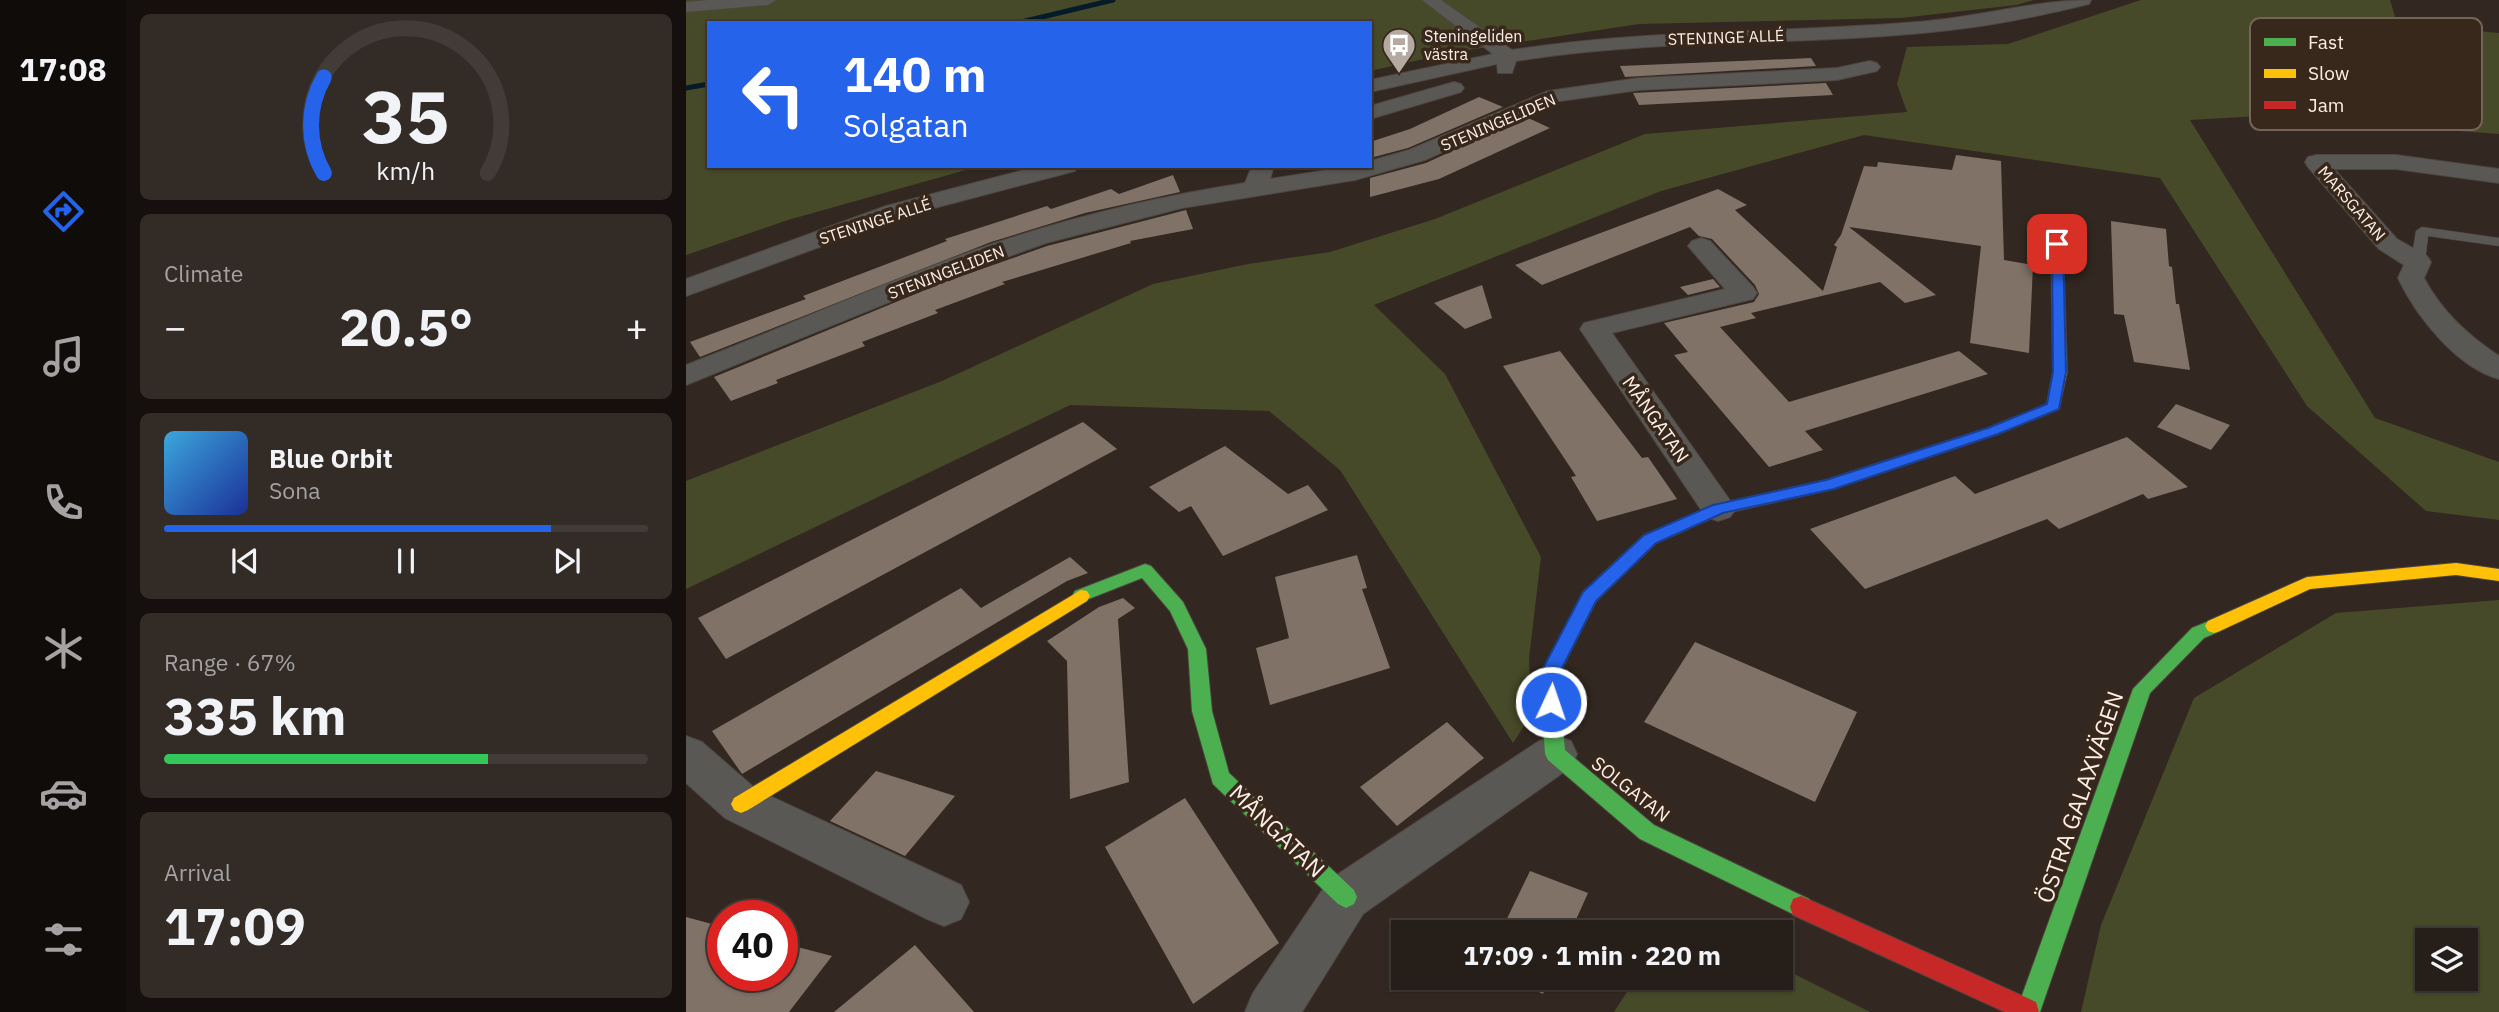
<!DOCTYPE html>
<html lang="en">
<head>
<meta charset="utf-8">
<style>
	:root { --surface:#261e19; --page:#322b26; --text:#f1f3f6; --muted:#a4a2a2; --line:#423c38; --accent:#2563eb }
	body { margin:0; font-family:"IBM Plex Sans",sans-serif; background:var(--page); color:var(--text); height:100vh; display:flex; flex-direction:column; font-size:26px; white-space:nowrap }
	* { box-sizing:border-box; margin:0 }
	p { font-size:23px; color:var(--muted) }
	.icon { flex:none; width:38px; height:38px; fill:none; stroke:currentColor; stroke-width:2; stroke-linecap:round; stroke-linejoin:round }
	.map { position:relative; flex:1; overflow:hidden }
	.sheet { display:flex; flex-direction:column; gap:14px; padding:14px; background:#15100e; width:560px }
	.sheet>* { flex:none }
	.guide { position:absolute; left:21px; top:21px; width:665px; height:147px; border-radius:0px; box-shadow:0 2px 5px #0004,0 0 0 2px var(--line); background:#2563eb; color:#fff; overflow:hidden }
	.fabs { position:absolute; left:1729px; top:928px; display:grid; gap:14px }
	.fabs a { display:grid; place-items:center; width:63px; height:63px; border-radius:0px; background:var(--surface); box-shadow:0 2px 5px #0004,0 0 0 2px var(--line); font-size:35px }
	.speed { position:absolute; left:21px; top:900px; display:flex; gap:14px; font-size:35px; font-weight:700; text-align:center }
	.speed>* { display:grid; place-content:center; width:91px; height:91px; border-radius:50%; background:var(--surface); box-shadow:0 2px 5px #0004,0 0 0 2px var(--line); line-height:1 }
	.speed .limit { border:10px solid #d22; background:#fff; color:#111 }
	.pin { position:absolute; display:grid; place-items:center; width:60px; height:60px; color:#fff; margin:-30px; border-radius:14px; box-shadow:0 4px 10px #0006 }
	.me { position:absolute; width:77px; margin:-38px; rotate:3deg; stroke-linejoin:round; filter:drop-shadow(0 0 5px #0008) }
	.turn { display:flex; align-items:center; gap:24px; height:147px; padding:0 21px; font-size:32px }
	.turn .icon { width:91px; height:91px; stroke-width:2.5 }
	.turn b { display:block; font-size:49px; line-height:60px }
	.big { font-size:52px; font-weight:700; line-height:1.1 }
	.sheet .widget { flex:1; display:flex; flex-direction:column; justify-content:center; gap:10px; min-width:0; padding:0 24px; border-radius:10px; background:var(--page) }
	.sheet .dial { align-items:center; gap:0 }
	.dial svg { height:182px; overflow:visible; fill:none; stroke:var(--line); stroke-width:7; stroke-linecap:round; text-anchor:middle }
	.dial text { fill:var(--text); stroke:none }
	.song { display:flex; align-items:center; gap:21px }
	.cover { width:84px; height:84px; border-radius:10px; background:linear-gradient(135deg,hsl(200 70% 55%),hsl(230 70% 35%)) }
	.played { height:7px; border-radius:4px; background:linear-gradient(90deg,var(--accent) 80%,var(--line) 80%) }
	.keys { display:flex; justify-content:space-around; direction:ltr }
	.heat { display:flex; justify-content:space-between; align-items:center; font-size:38px; direction:ltr }
	.charge { height:10px; border-radius:5px; background:linear-gradient(90deg,#34c759 67%,var(--line) 0) }
	.trip { position:absolute; left:705px; top:920px; width:402px; height:70px; border-radius:0px; background:var(--surface); box-shadow:0 2px 5px #0004,0 0 0 2px var(--line); font-weight:700; line-height:70px; text-align:center }
	main { display:flex; flex:1; min-height:0 }
	.dock { display:flex; flex-direction:column; width:126px; justify-content:space-around; align-items:center; background:#0f0c0a; color:var(--muted) }
	.dock .icon { width:49px; height:49px }
	.dock .active { color:var(--accent) }
	.dock b { font-size:32px; color:var(--text) }
	.map>svg:first-child { display:block }
	.green { fill:#474a28; fill-rule:evenodd }
	.lines { fill:none; stroke-linecap:round; stroke-linejoin:round }
	.stream { stroke:#051b29; stroke-width:5 }
	.building { fill:#807267 }
	.lane-casing { stroke:#4d453f; stroke-width:1 }
	.street-casing { stroke:#4d453f; stroke-width:2 }
	.fast-casing { stroke:#4d453f; stroke-width:2 }
	.slow-casing { stroke:#4d453f; stroke-width:2 }
	.jam-casing { stroke:#4d453f; stroke-width:2 }
	.lane { fill:#5a5854; fill-rule:evenodd }
	.street { fill:#5a5854; fill-rule:evenodd }
	.fast { fill:#4caf50; fill-rule:evenodd }
	.slow { fill:#ffc107; fill-rule:evenodd }
	.jam { fill:#c62828; fill-rule:evenodd }
	.route { fill:#2563eb; stroke:#184099; stroke-width:2 }
	.labels { text-anchor:middle; stroke-width:7; stroke-linejoin:round; paint-order:stroke }
	.far-poi-label { font-size:16px; fill:#fcf0e8; stroke:#38271b; text-anchor:start }
	.far-street-label { font-size:16px; fill:#fcf0e8; stroke:#38271b }
	.street-label { font-size:19px; fill:#fcf0e8; stroke:#38271b }
	.near-street-label { font-size:23px; fill:#fcf0e8; stroke:#38271b }
	.key { fill:#38271b; stroke:#736358; stroke-width:2 }
	.key-label { font-size:19px; fill:#fcf0e8 }
</style>
</head>
<body>
<main>
<nav class="dock">
<b>17:08</b>
<svg class="icon active" aria-label="directions" viewBox="0 0 24 24"><path d="M12 3l9 9-9 9-9-9zM9 14v-3h6M13 9l2 2-2 2"/></svg>
<svg class="icon" aria-label="music" viewBox="0 0 24 24"><path d="M9 18V5l10-2v13"/><circle cx="6" cy="18" r="3"/><circle cx="16" cy="16" r="3"/></svg>
<svg class="icon" aria-label="phone" viewBox="0 0 24 24"><path d="M5 4h4l2 5-3 2q2 4 5 5l2-3 5 2v4C11 20 4 13 5 4z"/></svg>
<svg class="icon" aria-label="climate" viewBox="0 0 24 24"><path d="M12 3v18M4 7l16 10M4 17L20 7"/></svg>
<svg class="icon" aria-label="car" viewBox="0 0 24 24"><path d="M5 17H2v-5l4-1 3-4h7l3 4 3 1v5h-3M9 17h6M6 11h13"/><circle cx="7" cy="17" r="2"/><circle cx="17" cy="17" r="2"/></svg>
<svg class="icon" aria-label="filters" viewBox="0 0 24 24"><path d="M4 7h16M4 17h16"/><circle cx="9" cy="7" r="2"/><circle cx="15" cy="17" r="2"/></svg>
</nav>
<section class="sheet">
<div class="widget dial"><svg viewBox="0 0 100 80">
<path d="M14 69A42 42 0 1 1 86 69"/>
<path d="M14 69A42 42 0 0 1 14 27" stroke="#2563eb"/>
<text x="50" y="56" font-size="32" font-weight="700">35</text>
<text x="50" y="72" font-size="11">km/h</text>
</svg></div>
<div class="widget"><p>Climate</p>
<div class="heat"><a>−</a><b class="big">20.5°</b><a>+</a></div>
</div>
<div class="widget">
<div class="song"><i class="cover"></i><div><b>Blue Orbit</b><p>Sona</p></div></div>
<div class="played"></div>
<div class="keys"><svg class="icon" aria-label="previous" viewBox="0 0 24 24"><path d="M18 5L8 12l10 7zM5 5v14"/></svg><svg class="icon" aria-label="pause" viewBox="0 0 24 24"><path d="M8 5v14M16 5v14"/></svg><svg class="icon" aria-label="next" viewBox="0 0 24 24"><path d="M6 5l10 7-10 7zM19 5v14"/></svg></div>
</div>
<div class="widget"><p>Range · 67%</p><b class="big">335 km</b><div class="charge"></div></div>
<div class="widget"><p>Arrival</p><b class="big">17:09</b></div>
</section>
<div class="map">
<svg width="1813" height="1012" viewBox="0 0 1813 1012">
	<rect width="100%" height="100%" fill="#322821"/>
	<g class="green">
		<polygon points="0,0 1348,0 1330,5 1215,18 953,24 769,52 684,71 684,23 23,23 23,166 294,166 102,220 0,255"/>
		<polygon points="1455,0 1704,0 1711,23 1813,33 1813,134 1574,116 1504,120 1689,418 1813,462 1813,520 1740,511 1621,406 1474,178 1178,135 975,191 688,305 759,374 855,557 843,658 845,715 827,743 654,470 583,411 384,405 0,589 0,481 256,381 467,284 562,264 644,252 749,219 959,134 1221,112 1211,84 1221,47 1322,44"/>
		<path d="M1813,600V1012H1395L1415,925L1508,698L1650,613ZM1741,940H1780V978H1741Z"/>
		<polygon points="1096,968 1184,1012 928,1012 950,978 1096,978"/>
	</g>
	<g class="lines">
		<g class="stream">
			<polyline points="331,23 427,0"/>
			<polyline points="0,88 23,84"/>
		</g>
	</g>
	<g class="building">
		<polygon points="1125,58 1130,66 939,77 934,66"/>
		<polygon points="1140,83 1147,95 953,105 947,93"/>
		<polygon points="793,97 817,107 722,148 684,158 684,142 724,129"/>
		<polygon points="840,117 864,128 753,179 684,197 684,178 740,163"/>
		<polygon points="1270,155 1315,161 1318,260 1347,265 1343,353 1284,343 1295,246 1163,227 1250,295 1219,303 1194,282 1065,313 1070,318 1034,327 1103,402 1273,351 1302,374 1119,431 1137,450 1083,467 988,355 1002,352 978,323 1068,302 1073,294 1069,285 1026,239 1013,236 1004,227 856,285 829,265 1032,189 1061,205 1049,210 1137,291 1151,247 1148,245 1155,235 1178,166 1191,167 1192,162 1266,170"/>
		<polygon points="487,175 494,192 399,213 305,242 14,357 4,342 120,299 117,296 261,241 259,239 361,206 365,209 425,189 433,194"/>
		<polygon points="500,210 507,229 444,241 445,243 316,282 319,284 249,310 252,313 176,342 179,346 90,380 92,383 45,401 28,377 256,283 361,246"/>
		<polygon points="1425,221 1480,229 1483,266 1486,267 1490,304 1493,304 1504,370 1448,362 1438,315 1428,314"/>
		<polygon points="1027,279 1034,287 1002,295 994,287"/>
		<polygon points="796,285 806,318 779,329 748,303"/>
		<polygon points="874,351 956,458 962,457 991,499 911,521 885,477 890,476 817,366"/>
		<polygon points="1490,404 1544,425 1525,450 1471,427"/>
		<polygon points="397,422 431,449 40,659 12,618"/>
		<polygon points="1441,437 1502,487 1462,499 1457,494 1373,529 1361,519 1179,589 1124,529 1269,476 1289,494"/>
		<polygon points="539,446 602,494 622,485 642,510 537,556 505,506 493,512 463,487"/>
		<polygon points="671,555 681,588 676,589 704,668 584,705 570,648 603,638 589,577"/>
		<polygon points="384,557 402,573 381,581 56,774 26,731 275,588 295,608"/>
		<polygon points="437,598 449,608 432,619 443,782 384,799 381,661 361,641 413,607"/>
		<polygon points="1009,642 1171,712 1129,802 958,722"/>
		<polygon points="761,722 798,758 711,826 674,787"/>
		<polygon points="190,771 269,796 219,856 144,821"/>
		<polygon points="499,798 593,943 507,1004 419,847"/>
		<polygon points="844,871 902,893 884,933 814,933"/>
		<polygon points="0,917 37,927 37,975 96,975 96,943 146,956 103,1012 0,1012"/>
		<polygon points="229,945 288,1012 148,1012"/>
		<polygon points="822,978 864,978 857,994"/>
	</g>
	<g class="lines">
		<defs>
			<polygon id="lane" points="1736,227 1813,238 1813,246 1742,236 1739,262 1732,266 1725,262 1730,231"/>
			<g id="street">
				<polygon points="22,0 90,0 82,5 0,12 0,2"/>
				<path d="M736,0H755L826,50C961,29 1096,33 1231,22C1289,18 1349,0 1405,0L1403,4C1365,13 1327,22 1288,27C1136,48 982,36 830,61L826,73H812L811,64L684,92V80L807,54Z"/>
				<path d="M1184,61L1191,63L1194,67L1191,71L1151,80L953,90L867,102L739,160L669,180L496,208L360,243L255,281L0,385V365C102,326 202,280 306,244C389,216 474,196 559,183L566,166H588L584,179L666,166H684V161L723,150L862,91L953,78L1151,68Z"/>
				<polygon points="768,82 775,84 778,88 775,92 684,119 684,106"/>
				<path d="M1630,155H1710L1813,169V183L1710,169H1648L1711,239L1741,256L1745,262L1738,278C1756,312 1782,335 1813,356V379C1771,368 1730,316 1712,278L1718,265L1693,249L1622,167L1619,162L1622,157Z"/>
				<polygon points="353,166 392,166 389,171 218,216 0,296 0,279 200,206"/>
				<polygon points="1015,238 1024,241 1067,287 1071,293 1067,299 926,333 1050,509 1044,517 1032,521 1020,517 894,329 898,323 1039,289 1002,246 1006,241"/>
				<polygon points="869,735 885,741 891,754 885,767 677,914 616,1012 559,1012 567,993 643,880 853,741"/>
				<polygon points="0,736 16,742 71,790 275,885 283,902 275,919 258,926 241,919 39,818 0,783"/>
			</g>
			<g id="fast">
				<polygon points="1371,241 1377,244 1381,372 1374,376 1367,372 1365,244"/>
				<polygon points="996,519 1004,525 1002,529 970,543 910,601 872,676 879,750 968,825 1123,899 1126,907 1123,915 1115,918 954,839 862,760 859,754 854,676 897,592 958,535"/>
				<polygon points="459,564 465,566 497,602 520,649 526,711 543,773 668,890 671,897 668,904 660,908 652,904 527,784 506,711 502,649 484,611 456,578 395,602 389,601 386,596 389,591"/>
				<polygon points="1528,619 1534,621 1537,626 1534,631 1518,638 1464,693 1354,1012 1330,1012 1447,689 1506,628"/>
			</g>
			<g id="slow">
				<polygon points="1374,368 1381,372 1373,409 1312,434 1147,489 1036,514 996,531 988,525 990,521 1032,504 1140,480 1302,428 1361,404 1367,372"/>
				<polygon points="1770,563 1813,569 1813,581 1770,575 1624,589 1534,631 1528,633 1522,631 1519,626 1522,621 1621,577"/>
				<polygon points="395,590 401,591 404,596 401,601 62,810 55,813 48,810 45,804 48,798"/>
			</g>
			<polygon id="jam" points="1115,896 1350,1002 1353,1012 1319,1012 1107,915 1104,907 1107,899"/>
		</defs>
		<use href="#lane" class="lane-casing"/>
		<use href="#street" class="street-casing"/>
		<use href="#fast" class="fast-casing"/>
		<use href="#slow" class="slow-casing"/>
		<use href="#jam" class="jam-casing"/>
		<use href="#lane" class="lane"/>
		<use href="#street" class="street"/>
		<use href="#fast" class="fast"/>
		<use href="#slow" class="slow"/>
		<use href="#jam" class="jam"/>
	</g>
	<polygon class="route" points="1371,240 1377,244 1380,372 1373,409 1312,434 1148,489 1037,513 970,543 910,601 872,676 874,702 872,707 865,710 858,707 853,676 897,592 958,535 1027,505 1140,480 1302,428 1361,404 1367,372 1366,244"/>
	<defs>
		<symbol id="bus-pin" viewBox="-11 -11 22 30"><path d="M0 17L-7.5 6A9.5 9.5 0 1 1 7.5 6Z" fill="#b5aaa2" stroke="#38271b"/><path d="M-5-6H5V4H4V6H2V4H-2V6H-4V4H-5ZM-3.5-4V0h7V-4ZM-3.5 1.2v1.5H-2V1.2ZM2 1.2v1.5H3.5V1.2Z" fill="#fff"/></symbol>
	</defs>
	<g fill-rule="evenodd">
		<use href="#bus-pin" x="694" y="26" width="38" height="52"/>
	</g>
	<g class="labels">
		<g class="far-poi-label">
			<text x="738" y="42">Steningeliden<tspan x="738" dy="18">västra</tspan></text>
		</g>
		<g class="far-street-label">
			<text transform="translate(1040 37) rotate(-2)" y="6">STENINGE ALLÉ</text>
			<text transform="translate(812 122) rotate(-23)" y="6">STENINGELIDEN</text>
			<text transform="translate(1666 203) rotate(49)" y="6">MARSGATAN</text>
			<text transform="translate(189 221) rotate(-18)" y="6">STENINGE ALLÉ</text>
			<text transform="translate(260 272) rotate(-21)" y="6">STENINGELIDEN</text>
		</g>
		<g class="street-label">
			<text transform="translate(970 419) rotate(55)" y="7">MÅNGATAN</text>
			<text transform="translate(945 789) rotate(38)" y="7">SOLGATAN</text>
		</g>
		<g class="near-street-label">
			<text transform="translate(1394 797) rotate(-71)" y="8">ÖSTRA GALAXVÄGEN</text>
			<text transform="translate(591 831) rotate(44)" y="8">MÅNGATAN</text>
		</g>
	</g>
	<rect x="1564" y="18" width="232" height="112" rx="10" class="key"/>
	<rect x="1578" y="38" width="32" height="8" fill="#4caf50"/>
	<rect x="1578" y="69" width="32" height="9" fill="#ffc107"/>
	<rect x="1578" y="101" width="32" height="8" fill="#c62828"/>
	<g class="key-label">
		<text x="1622" y="49">Fast</text>
		<text x="1622" y="80">Slow</text>
		<text x="1622" y="112">Jam</text>
	</g>
</svg>
<div class="fabs">
<a><svg class="icon" aria-label="layers" viewBox="0 0 24 24"><path d="M12 4l9 5-9 5-9-5zM3 14l9 5 9-5"/></svg></a>
</div>
<div class="speed"><div class="limit">40</div></div>
<div class="pin" style="left:1371px;top:244px;background:#d93025"><svg class="icon" aria-label="arrive" viewBox="0 0 24 24"><path d="M6 21V4h12l-3 4 3 4H6"/></svg></div>
<svg class="me" style="left:865px;top:702px" viewBox="-20 -20 40 40"><circle r="17" fill="#2563eb" stroke="#fff" stroke-width="3"/><path d="M0-11L8 9 0 5-8 9z" fill="#fff"/></svg>
<div class="trip">17:09 · 1 min · 220 m</div>
<div class="guide">
<div class="turn"><svg class="icon" aria-label="left" viewBox="0 0 24 24"><path d="M17 20v-9H6M10 6l-5 5 5 5"/></svg><div><b>140 m</b>Solgatan</div></div>
</div>
</div>
</main>
</body>
</html>
